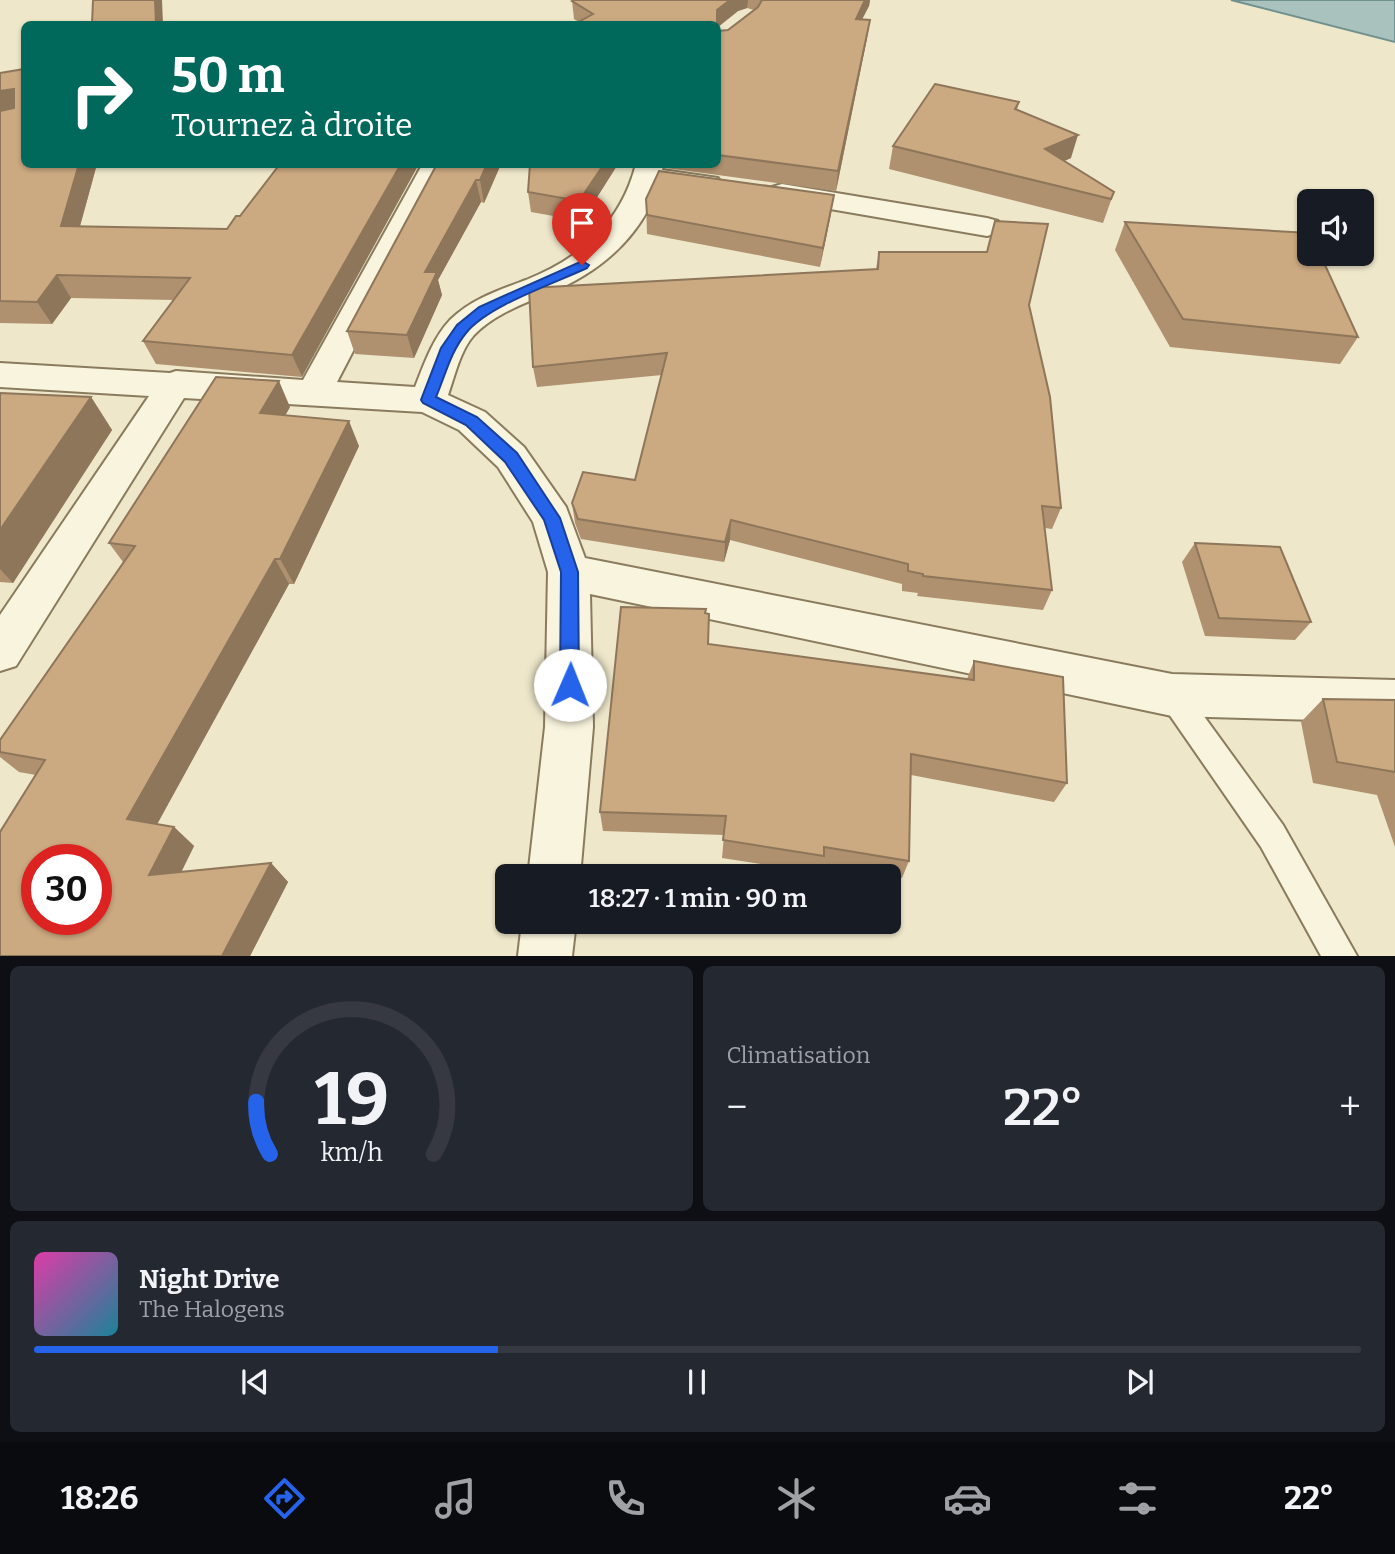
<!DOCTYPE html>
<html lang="fr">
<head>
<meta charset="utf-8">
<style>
	:root { --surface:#171b24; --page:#242831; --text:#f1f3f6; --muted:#9ea1a6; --line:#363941; --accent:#2563eb }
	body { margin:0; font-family:Bitter,serif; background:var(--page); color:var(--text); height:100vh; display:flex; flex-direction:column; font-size:26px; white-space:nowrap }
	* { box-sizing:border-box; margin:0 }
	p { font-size:23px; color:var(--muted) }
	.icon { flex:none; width:38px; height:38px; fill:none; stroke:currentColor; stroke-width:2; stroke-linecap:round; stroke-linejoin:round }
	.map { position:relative; height:956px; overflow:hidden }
	.sheet { display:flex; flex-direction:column; gap:10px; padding:10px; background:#0d0f14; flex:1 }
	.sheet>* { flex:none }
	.banner { position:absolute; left:21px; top:21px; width:700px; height:147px; border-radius:10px; box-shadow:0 2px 5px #0004; background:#00695c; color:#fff; overflow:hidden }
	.controls { position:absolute; left:1297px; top:189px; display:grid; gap:14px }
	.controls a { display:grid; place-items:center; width:77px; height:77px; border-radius:10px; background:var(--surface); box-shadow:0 2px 5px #0004; font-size:35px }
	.speed { position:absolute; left:21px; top:844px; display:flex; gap:14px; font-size:35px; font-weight:700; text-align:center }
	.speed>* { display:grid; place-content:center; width:91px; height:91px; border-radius:50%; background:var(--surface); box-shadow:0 2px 5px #0004; line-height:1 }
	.speed .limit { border:10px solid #d22; background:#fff; color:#111 }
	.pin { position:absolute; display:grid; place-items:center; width:60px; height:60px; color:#fff; margin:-72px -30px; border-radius:50% 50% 50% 0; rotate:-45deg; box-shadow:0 0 7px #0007 }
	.pin .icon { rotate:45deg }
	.me { position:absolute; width:77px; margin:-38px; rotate:1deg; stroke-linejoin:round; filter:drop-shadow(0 0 5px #0008) }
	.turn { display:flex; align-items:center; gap:24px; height:147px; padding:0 35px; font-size:32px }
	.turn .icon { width:91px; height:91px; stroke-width:2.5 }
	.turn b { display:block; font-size:49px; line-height:60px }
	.big { font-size:52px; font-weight:600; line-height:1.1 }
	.sheet .card { flex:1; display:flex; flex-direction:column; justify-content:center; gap:10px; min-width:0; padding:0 24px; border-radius:10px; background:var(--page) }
	.sheet .dial { align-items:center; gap:0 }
	.dial svg { height:182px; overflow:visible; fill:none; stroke:var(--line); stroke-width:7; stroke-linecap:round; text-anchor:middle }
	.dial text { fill:var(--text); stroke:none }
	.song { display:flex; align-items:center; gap:21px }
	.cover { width:84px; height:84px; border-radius:10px; background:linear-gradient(135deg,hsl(320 70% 55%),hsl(190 70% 35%)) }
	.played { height:7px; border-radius:4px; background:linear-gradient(90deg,var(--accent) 35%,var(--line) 35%) }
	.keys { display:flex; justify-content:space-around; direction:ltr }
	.heat { display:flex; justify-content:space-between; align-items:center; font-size:38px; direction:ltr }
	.sheet .tiles { flex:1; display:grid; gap:10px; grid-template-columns:1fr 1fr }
	.card:last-child { grid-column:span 2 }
	.trip { position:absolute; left:495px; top:864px; width:406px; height:70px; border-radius:10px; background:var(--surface); box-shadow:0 2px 5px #0004; font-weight:600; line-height:70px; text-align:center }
	.dock { display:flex; height:112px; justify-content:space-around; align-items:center; background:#090b0e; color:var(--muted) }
	.dock .icon { width:49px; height:49px }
	.dock .selected { color:var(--accent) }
	.dock b { font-size:32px; color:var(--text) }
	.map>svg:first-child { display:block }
	.water { fill:#aac2be; stroke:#70918d; stroke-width:2 }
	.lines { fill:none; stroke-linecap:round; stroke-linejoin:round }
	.service-casing { stroke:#8a7b5e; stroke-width:4 }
	.minor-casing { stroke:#8a7b5e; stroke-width:4 }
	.service { fill:#f8f4dd; fill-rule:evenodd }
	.minor { fill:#f8f4dd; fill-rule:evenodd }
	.wall { fill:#af916f }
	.shaded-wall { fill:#8e765a }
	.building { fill:#cba981; stroke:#8e765a; stroke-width:2; fill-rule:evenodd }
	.route { fill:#2563eb; stroke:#184099; stroke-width:2 }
</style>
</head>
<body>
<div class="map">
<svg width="1395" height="956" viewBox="0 0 1395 956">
	<rect width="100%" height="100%" fill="#eee7ca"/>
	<polygon class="water" points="1231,0 1395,0 1395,42"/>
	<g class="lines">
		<defs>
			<polygon id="service" points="1172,682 1182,686 1283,825 1357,956 1321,956 1261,847 1162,704 1157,695 1162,686"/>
			<g id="minor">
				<path d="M450,164L337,382L415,387C424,364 433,338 450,320C471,299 499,290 526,280C581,258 621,223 636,164H664L662,170L718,178L722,184L718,190L708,193L658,187C640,238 599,273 549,293C523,304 494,314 474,335C460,351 455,375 448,395L485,412L524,447L566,507L585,558L1172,674L1395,680V722L1172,716L590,594L593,727L580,877H528L545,727L548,572L533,522L498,467L459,430L422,412L184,398L16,666L0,671V615L149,396L0,387V363L170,373L176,371L303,380L422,165Z"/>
				<polygon points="782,184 987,218 998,221 1002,227 998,233 987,236 772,199 768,193 772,187"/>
				<polygon points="522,922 576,922 572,956 518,956"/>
			</g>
		</defs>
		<use href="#service" class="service-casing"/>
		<use href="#minor" class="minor-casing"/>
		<use href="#service" class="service"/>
		<use href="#minor" class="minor"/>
	</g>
	<g class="wall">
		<polygon points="574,0 870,0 869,6 862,19 870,20 867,38 836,191 666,168 665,164 718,164 718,31 728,30 754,10 747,8 738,11 718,27 718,24 579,22 574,19 572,1"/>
		<polygon points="0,73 97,164 80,226 227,229 236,216 302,377 156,364 143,341 174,300 71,298 52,324 0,323"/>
		<polygon points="1019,102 1017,110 1071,158 1064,161 1114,192 1103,223 889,169 893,146"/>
		<polygon points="437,164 501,164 484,203 481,202 438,280 442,295 414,358 355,354 347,331"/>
		<polygon points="618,164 582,221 531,212 528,192"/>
		<polygon points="834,195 831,213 820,267 647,234 646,199"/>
		<polygon points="1125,222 1358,337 1340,364 1170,347 1115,250"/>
		<polygon points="879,252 1029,305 1061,508 1052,529 1045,528 1052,590 1043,610 917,596 918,593 902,591 902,584 730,540 724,562 581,539 575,523 572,503 635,480 662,375 537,387 533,367 876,269"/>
		<polygon points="0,393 91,397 112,430 13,583 0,582"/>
		<polygon points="290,407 285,415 359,446 294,584 289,584 157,824 174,827 194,846 181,872 271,863 288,882 250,956 36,775 19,772 0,757 0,740 123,562 109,543"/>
		<polygon points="1195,543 1311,622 1295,640 1205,636 1182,562"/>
		<polygon points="706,613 709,644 967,679 974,661 1067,783 1054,802 911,775 909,861 902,878 821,865 819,873 722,858 724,835 603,831 600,812"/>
		<polygon points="1323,699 1395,700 1395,847 1377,795 1313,783 1301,722"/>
	</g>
	<g class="shaded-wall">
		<polygon points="155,0 162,0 163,24 156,24"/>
		<polygon points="730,0 748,0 747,8 738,11 718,27 718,24 716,24 717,10"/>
		<polygon points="865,0 870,0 869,6 853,37 856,19"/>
		<polygon points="870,20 867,38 836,191 838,171"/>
		<polygon points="14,89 24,108 0,115 0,91"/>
		<polygon points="1078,135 1071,158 1039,172 1045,149"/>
		<polygon points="79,164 97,164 74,248 61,226"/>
		<polygon points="401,164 419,164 302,377 292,355"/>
		<polygon points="487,164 501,164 484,203 480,180"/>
		<polygon points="604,164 618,164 582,221 579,201"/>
		<polygon points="476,180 481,202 438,280 442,295 414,358 407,335 425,272"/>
		<polygon points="834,195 831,213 820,267 823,248"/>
		<polygon points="57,275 71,298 52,324 37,302"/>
		<polygon points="279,381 290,407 272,439 260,413"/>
		<polygon points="91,397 112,430 13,583 0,569 0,530"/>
		<polygon points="349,421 359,446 294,584 280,559"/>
		<polygon points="731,520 730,540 724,562 725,542"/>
		<polygon points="275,559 289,584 149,839 127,819"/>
		<polygon points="174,827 194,846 171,893 149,875"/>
		<polygon points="271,863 288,882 250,956 222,956"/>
	</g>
	<g class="building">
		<polygon points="93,0 155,0 156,24 92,24"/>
		<polygon points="574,0 730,0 717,10 717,24 575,24 593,14 572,1"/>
		<polygon points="762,0 865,0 856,19 870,20 838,171 718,155 718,31 728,30 758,7"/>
		<polygon points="24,69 24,164 79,164 61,226 227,229 236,216 240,216 280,164 401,164 292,355 143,341 190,278 57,275 37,302 0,301 0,111 14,108 14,89 0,91 0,73"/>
		<polygon points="935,84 1019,102 1015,109 1078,135 1045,149 1114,192 1111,199 893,146"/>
		<polygon points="437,164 487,164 480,180 476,180 425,272 437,272 407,335 347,331"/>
		<polygon points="530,164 604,164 579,201 528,192"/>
		<polygon points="659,171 834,195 823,248 647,215 646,199"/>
		<polygon points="995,221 1048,224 1029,305 1050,397 1061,508 1042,506 1052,590 923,576 923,574 908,571 908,564 731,520 725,542 578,519 572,503 583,472 635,480 667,353 533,367 529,288 878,269 879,252 987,252"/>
		<polygon points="1125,222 1309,233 1309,254 1320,254 1358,337 1183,319"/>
		<path d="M216,377L279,381L260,413L349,421L280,559H275L127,819L174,827L149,875L271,863L222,956H0V832L45,760L0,752V740L135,546L109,543ZM37,859H96V919H37Z"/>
		<polygon points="0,393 91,397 0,530"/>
		<polygon points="1195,543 1280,547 1311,622 1219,618"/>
		<polygon points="621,607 706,609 705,613 709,614 708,644 974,680 974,661 1063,677 1067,783 911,754 909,861 824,847 824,856 723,840 726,816 600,812"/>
		<polygon points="1323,699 1395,700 1395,772 1337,762"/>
	</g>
	<path class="route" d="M582,261L589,265L587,268C553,284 489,305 466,333C451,351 445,376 436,397L477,417L517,453L560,518L578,572L579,685L576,691L570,694L563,691L560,685L561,572L544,520L505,462L466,425L423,403L421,400L441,348L457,325L479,307Z"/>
</svg>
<div class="controls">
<a><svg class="icon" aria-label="sound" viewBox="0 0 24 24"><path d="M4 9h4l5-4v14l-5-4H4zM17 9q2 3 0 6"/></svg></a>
</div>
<div class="speed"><div class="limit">30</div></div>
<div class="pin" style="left:582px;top:265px;background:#d93025"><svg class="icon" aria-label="arrive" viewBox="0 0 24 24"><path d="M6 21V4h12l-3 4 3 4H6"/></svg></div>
<svg class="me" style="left:570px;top:685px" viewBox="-20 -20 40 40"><circle r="19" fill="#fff"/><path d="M0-13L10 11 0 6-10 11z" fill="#2563eb"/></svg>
<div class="trip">18:27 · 1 min · 90 m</div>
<div class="banner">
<div class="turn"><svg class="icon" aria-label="right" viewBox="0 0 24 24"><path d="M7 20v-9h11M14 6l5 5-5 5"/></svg><div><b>50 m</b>Tournez à droite</div></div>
</div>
</div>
<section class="sheet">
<div class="tiles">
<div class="card dial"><svg viewBox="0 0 100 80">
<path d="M14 69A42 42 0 1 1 86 69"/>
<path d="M14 69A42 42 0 0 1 8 46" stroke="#2563eb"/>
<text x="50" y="56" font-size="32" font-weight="700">19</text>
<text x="50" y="72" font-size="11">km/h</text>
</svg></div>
<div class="card"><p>Climatisation</p>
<div class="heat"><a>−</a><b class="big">22°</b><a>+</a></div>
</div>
<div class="card">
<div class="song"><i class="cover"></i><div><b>Night Drive</b><p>The Halogens</p></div></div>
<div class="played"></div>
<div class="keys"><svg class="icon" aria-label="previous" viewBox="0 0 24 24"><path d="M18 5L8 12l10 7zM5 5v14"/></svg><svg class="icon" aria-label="pause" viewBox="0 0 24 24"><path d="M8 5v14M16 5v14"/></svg><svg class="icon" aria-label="next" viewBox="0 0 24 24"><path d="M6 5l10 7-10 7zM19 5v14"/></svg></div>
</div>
</div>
</section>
<nav class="dock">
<b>18:26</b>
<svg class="icon selected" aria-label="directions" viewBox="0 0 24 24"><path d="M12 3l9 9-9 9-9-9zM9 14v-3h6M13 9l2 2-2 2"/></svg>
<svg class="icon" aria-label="music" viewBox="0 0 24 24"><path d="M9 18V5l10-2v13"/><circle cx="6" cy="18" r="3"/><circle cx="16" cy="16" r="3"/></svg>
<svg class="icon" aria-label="phone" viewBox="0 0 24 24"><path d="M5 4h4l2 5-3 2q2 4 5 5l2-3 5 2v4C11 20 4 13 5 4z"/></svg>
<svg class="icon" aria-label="climate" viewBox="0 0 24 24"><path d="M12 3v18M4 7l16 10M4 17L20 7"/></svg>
<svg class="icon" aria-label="car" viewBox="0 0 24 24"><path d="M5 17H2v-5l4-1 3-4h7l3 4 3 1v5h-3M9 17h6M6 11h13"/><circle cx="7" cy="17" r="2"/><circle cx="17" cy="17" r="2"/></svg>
<svg class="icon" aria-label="filters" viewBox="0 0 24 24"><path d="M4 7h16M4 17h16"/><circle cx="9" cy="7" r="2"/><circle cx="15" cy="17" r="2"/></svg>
<b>22°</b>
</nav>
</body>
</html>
